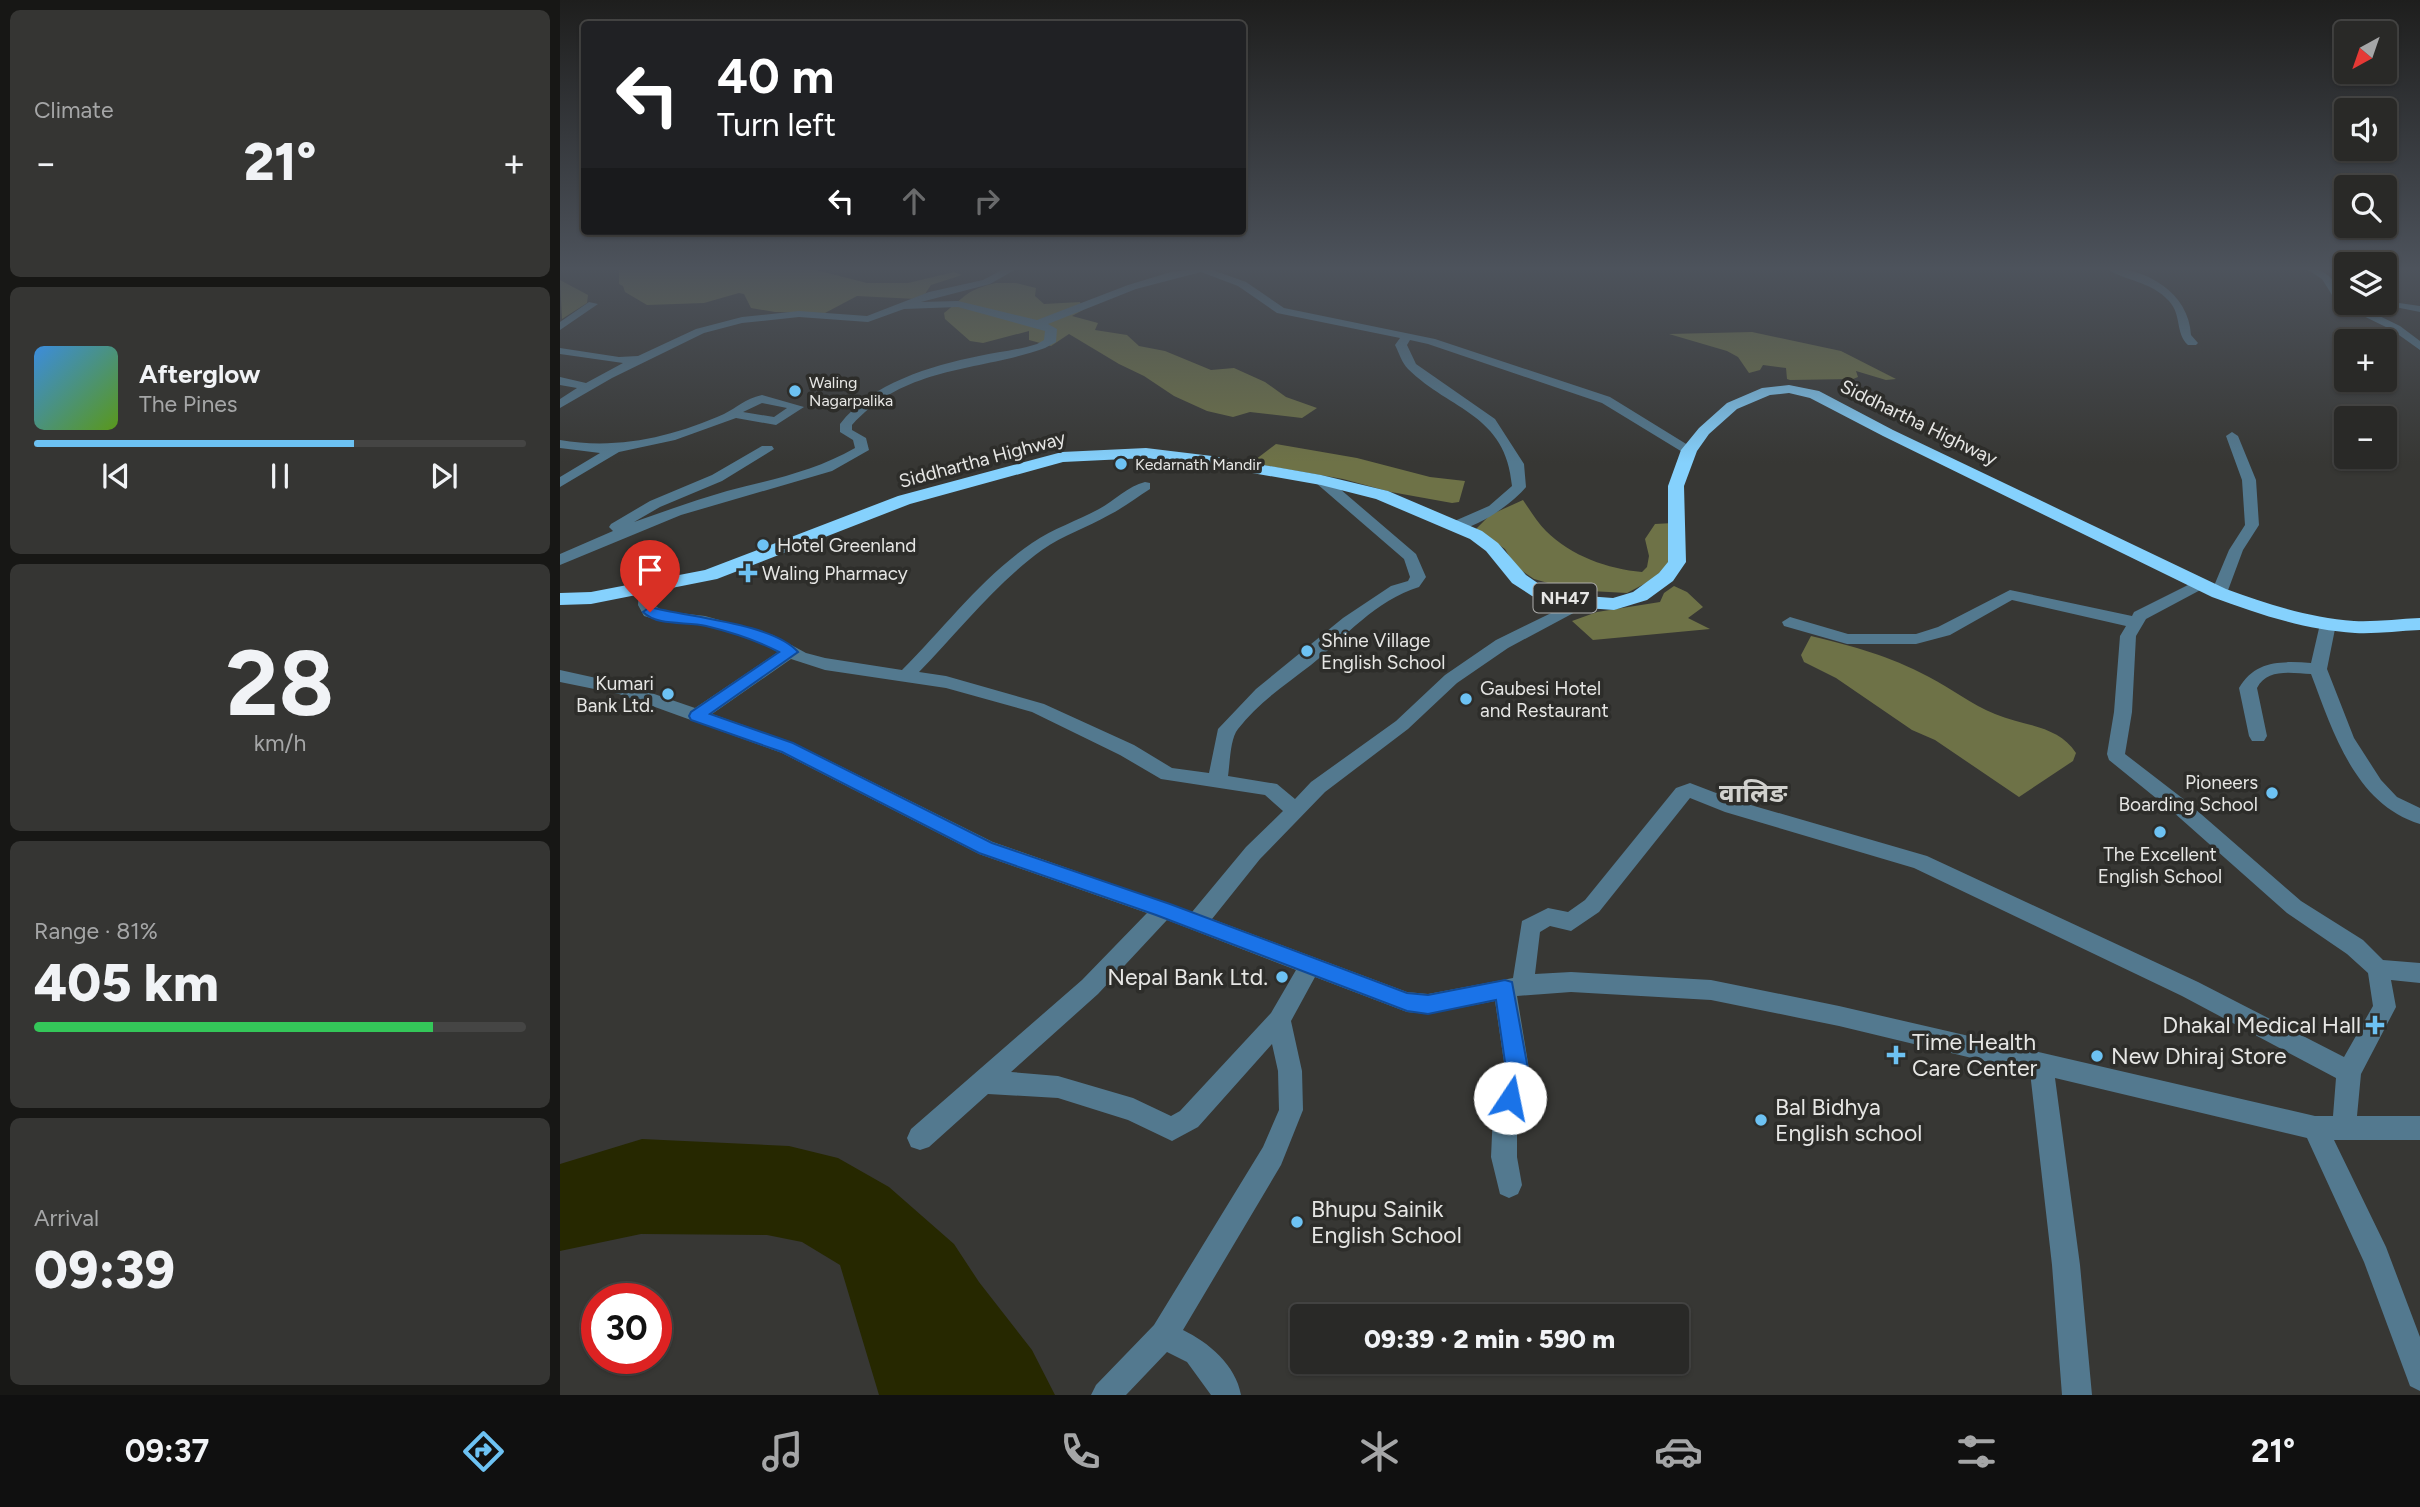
<!DOCTYPE html>
<html lang="en">
<head>
<meta charset="utf-8">
<style>
	:root { --surface:#292927; --page:#353533; --text:#f1f3f6; --muted:#a5a6a7; --line:#454544; --accent:#6dc2f3 }
	body { margin:0; font-family:Figtree,"Noto Sans Devanagari",sans-serif; background:var(--page); color:var(--text); height:100vh; display:flex; flex-direction:column; font-size:26px; white-space:nowrap }
	* { box-sizing:border-box; margin:0 }
	p { font-size:23px; color:var(--muted) }
	.icon { flex:none; width:38px; height:38px; fill:none; stroke:currentColor; stroke-width:2; stroke-linecap:round; stroke-linejoin:round }
	.map { position:relative; flex:1; overflow:hidden }
	.panel { display:flex; flex-direction:column; gap:10px; padding:10px; background:#171715; width:560px }
	.panel>* { flex:none }
	.banner { position:absolute; left:21px; top:21px; width:665px; height:214px; border-radius:7px; box-shadow:0 2px 5px #0004,0 0 0 2px var(--line); background:#202124; color:#fff; overflow:hidden }
	.needle { width:46px; rotate:220deg }
	.buttons { position:absolute; left:1774px; top:21px; display:grid; gap:14px }
	.buttons a { display:grid; place-items:center; width:63px; height:63px; border-radius:7px; background:var(--surface); box-shadow:0 2px 5px #0004,0 0 0 2px var(--line); font-size:35px }
	.speed { position:absolute; left:21px; top:1283px; display:flex; gap:14px; font-size:35px; font-weight:700; text-align:center }
	.speed>* { display:grid; place-content:center; width:91px; height:91px; border-radius:50%; background:var(--surface); box-shadow:0 2px 5px #0004,0 0 0 2px var(--line); line-height:1 }
	.speed .limit { border:10px solid #d22; background:#fff; color:#111 }
	.pin { position:absolute; display:grid; place-items:center; width:60px; height:60px; color:#fff; margin:-72px -30px; border-radius:50% 50% 50% 0; rotate:-45deg; box-shadow:0 0 7px #0007 }
	.pin .icon { rotate:45deg }
	.me { position:absolute; width:77px; margin:-38px; rotate:11deg; stroke-linejoin:round; filter:drop-shadow(0 0 5px #0008) }
	.turn { display:flex; align-items:center; gap:24px; height:147px; padding:0 21px; font-size:32px }
	.turn .icon { width:91px; height:91px; stroke-width:2.5 }
	.turn b { display:block; font-size:49px; line-height:60px }
	.lanes { display:flex; align-items:center; height:66px; padding:0 21px; background:#0003; justify-content:center; gap:35px; direction:ltr }
	.lanes .off { opacity:.35 }
	.big { font-size:52px; font-weight:800; line-height:1.1 }
	.panel .tile { flex:1; display:flex; flex-direction:column; justify-content:center; gap:10px; min-width:0; padding:0 24px; border-radius:10px; background:var(--page) }
	.panel .dial { align-items:center; gap:0 }
	.dial b { font-size:91px; line-height:1 }
	.song { display:flex; align-items:center; gap:21px }
	.cover { width:84px; height:84px; border-radius:10px; background:linear-gradient(135deg,hsl(210 70% 55%),hsl(90 70% 35%)) }
	.played { height:7px; border-radius:4px; background:linear-gradient(90deg,var(--accent) 65%,var(--line) 65%) }
	.keys { display:flex; justify-content:space-around; direction:ltr }
	.heat { display:flex; justify-content:space-between; align-items:center; font-size:38px; direction:ltr }
	.charge { height:10px; border-radius:5px; background:linear-gradient(90deg,#34c759 81%,var(--line) 0) }
	.trip { position:absolute; left:730px; top:1304px; width:399px; height:70px; border-radius:7px; background:var(--surface); box-shadow:0 2px 5px #0004,0 0 0 2px var(--line); font-weight:800; line-height:70px; text-align:center }
	.tab-bar { display:flex; height:112px; justify-content:space-around; align-items:center; background:#101010; color:var(--muted) }
	.tab-bar .icon { width:49px; height:49px }
	.tab-bar .current { color:var(--accent) }
	.tab-bar b { font-size:32px; color:var(--text) }
	main { display:flex; flex:1; min-height:0 }
	.map>svg:first-child { display:block }
	.forest { fill:#6e7247 }
	.water { fill:#262800 }
	.lines { fill:none; stroke-linecap:round; stroke-linejoin:round }
	.minor { fill:#53798f; fill-rule:evenodd }
	.highway { fill:#85d1fd; fill-rule:evenodd }
	.route { fill:#1a73e8; stroke:#114b97; stroke-width:2 }
	.poi-dot { fill:#6dc2f3; stroke:#2d2d2a; stroke-width:2.5 }
	.labels { text-anchor:middle; stroke-width:7; stroke-linejoin:round; paint-order:stroke }
	.far-poi-label { font-size:16px; fill:#e6e6e4; stroke:#2d2d2a; text-anchor:start }
	.shield { fill:#2d2d2a; stroke:#aeaeac; stroke-width:2 }
	.shield-label { font-size:18px; font-weight:bold; fill:#e6e6e4 }
	.street-label { font-size:19px; fill:#e6e6e4; stroke:#2d2d2a }
	.poi-label { font-size:19px; fill:#e6e6e4; stroke:#2d2d2a; text-anchor:start }
	.near-poi-label { font-size:23px; fill:#e6e6e4; stroke:#2d2d2a; text-anchor:start }
	.district-label { font-size:26px; font-weight:bold; fill:#d1d1ce; stroke:#2d2d2a }
</style>
</head>
<body>
<main>
<section class="panel">
<div class="tile"><p>Climate</p>
<div class="heat"><a>−</a><b class="big">21°</b><a>+</a></div>
</div>
<div class="tile">
<div class="song"><i class="cover"></i><div><b>Afterglow</b><p>The Pines</p></div></div>
<div class="played"></div>
<div class="keys"><svg class="icon" aria-label="previous" viewBox="0 0 24 24"><path d="M18 5L8 12l10 7zM5 5v14"/></svg><svg class="icon" aria-label="pause" viewBox="0 0 24 24"><path d="M8 5v14M16 5v14"/></svg><svg class="icon" aria-label="next" viewBox="0 0 24 24"><path d="M6 5l10 7-10 7zM19 5v14"/></svg></div>
</div>
<div class="tile dial"><b>28</b><p>km/h</p></div>
<div class="tile"><p>Range · 81%</p><b class="big">405 km</b><div class="charge"></div></div>
<div class="tile"><p>Arrival</p><b class="big">09:39</b></div>
</section>
<div class="map">
<svg width="1860" height="1395" viewBox="0 0 1860 1395">
	<rect width="100%" height="100%" fill="#373734"/>
	<g class="forest">
		<polygon points="59,268 248,268 307,283 348,283 394,272 402,275 371,285 363,297 356,299 297,296 265,313 215,312 191,308 184,294 179,293 144,303 87,305 65,292 63,286 59,284"/>
		<polygon points="0,280 28,295 27,303 2,319"/>
		<path d="M436,283H456L476,288L475,296L484,304L520,302L523,310L512,316L538,323L535,330L567,335L579,346L605,351L651,370L674,368L705,382L726,397L757,408L742,418L690,412L673,417L647,411L614,396L584,376L559,364L509,334L491,346L469,340V331L423,343L410,341L385,319L384,313C406,296 406,290 436,283Z"/>
		<polygon points="1192,332 1281,351 1336,379 1326,380 1296,371 1298,377 1293,379 1230,380 1227,379 1226,368 1203,365 1200,370 1189,373 1178,357 1167,351 1109,334"/>
		<polygon points="716,444 797,458 870,477 905,481 899,502 892,503 831,492 783,479 691,463"/>
		<path d="M963,500C970,510 977,522 986,531C1011,556 1048,569 1082,572L1087,567L1089,556L1085,539L1095,524L1113,523L1108,568L1105,573L1067,593L1012,590L974,579L955,566L945,549L916,529L930,515Z"/>
		<polygon points="1114,586 1127,592 1143,607 1128,618 1150,629 1033,640 1012,621 1037,612 1100,602 1104,593"/>
		<path d="M1251,636C1296,647 1327,655 1369,677C1391,688 1412,705 1435,714C1463,726 1498,725 1516,753L1513,761L1459,797L1375,740L1352,730L1276,678L1244,662L1241,655Z"/>
	</g>
	<polygon class="water" points="82,1139 229,1146 278,1158 329,1187 394,1244 419,1282 472,1350 495,1395 319,1395 280,1265 242,1242 207,1235 81,1234 0,1251 0,1164"/>
	<g class="lines">
		<g class="minor">
			<path d="M446,268H458L430,284L361,302L398,301L477,320L568,285L611,272L647,268L686,282L724,308L875,339L1050,397L1136,450L1129,454L1124,453L1042,403L868,344L850,340L847,345L856,364L935,419L964,464L966,487C953,503 911,534 890,529L888,526L890,523L929,506L952,486C946,414 891,411 848,369C842,363 839,353 835,345L840,338L717,313L678,286L641,272L576,289L488,324L497,329L496,342L485,348C418,372 346,365 292,425V430L306,438L309,450L272,471L121,515L0,565V554L53,531L49,527L51,524L90,501L152,475L202,446H212L214,449L162,481L100,507L74,522C105,511 136,500 167,491C211,480 255,471 295,448L293,440L280,432V424C312,383 370,366 419,356C438,352 458,350 477,344L484,340L485,331L398,307L344,309L308,322L239,317L182,323L144,333L52,378L0,408V399L17,388L0,385V377L26,383L63,363L0,354V348L59,357L78,356L136,329L182,317L239,311L307,316L369,292L423,280Z"/>
			<path d="M1545,268C1585,267 1629,292 1631,335L1638,343L1636,345H1628C1615,333 1622,315 1609,301C1591,281 1565,281 1545,268Z"/>
			<path d="M1745,268C1768,267 1778,285 1787,303H1793L1840,326L1860,341V350L1832,330L1777,303L1762,279Z"/>
			<polygon points="1825,301 1860,306 1860,312 1815,303 1825,303"/>
			<polygon points="29,302 38,304 0,330 0,322"/>
			<path d="M202,395L244,407L216,425L176,418L115,440L59,452L0,487V477L40,453L0,448V440C57,450 112,437 164,414C178,407 184,399 202,395ZM202,403L227,408L214,417L183,412Z"/>
			<polygon points="1672,432 1678,436 1696,480 1699,525 1683,550 1667,593 1659,598 1651,593 1669,550 1685,525 1682,480 1666,436"/>
			<path d="M761,476L766,477L856,554L866,577L859,587C816,600 785,637 751,665C725,685 698,703 678,729C670,739 670,763 668,776L717,784L735,799L751,782L836,721L885,675L936,640L1020,599H1032L1034,602L948,648L897,683L848,729L765,792L700,859L652,919L847,992L868,994L953,978L962,921L988,908L1008,912L1025,900L1116,788L1130,783L1177,801L1367,856L1638,982L1784,1057L1813,1006L1808,973L1787,954L1727,913L1612,811L1549,760L1547,754L1554,712L1560,636L1566,626L1452,600L1390,635L1356,644H1287L1224,626L1222,622L1230,617L1288,634H1356L1378,627L1450,590L1572,616L1574,612L1636,581H1646L1649,584L1646,587L1586,619L1576,636L1572,712L1565,754L1626,801L1741,901L1803,940L1823,960L1860,963V983L1831,980L1836,1007L1801,1074L1797,1116H1860V1140H1774L1826,1247L1860,1337V1391L1850,1386L1804,1262L1747,1138L1495,1078L1520,1265L1532,1395H1502L1492,1265L1470,1072L1279,1026L1151,1000L1011,992L957,996L969,1069L957,1113V1157L962,1185L958,1194L949,1198L940,1194L931,1157L933,1113L945,1069L935,1001L868,1014L847,1012L755,977L731,1021L742,1071L743,1110L721,1165L623,1330C648,1342 676,1365 681,1395H651L627,1362L607,1352L566,1395H531L536,1385L594,1325L703,1147L719,1110L718,1071L712,1044L638,1127L612,1141L568,1120L498,1098L428,1094L369,1147L360,1150L351,1147L347,1138L351,1129L522,980L587,913L419,854L222,753L59,694L0,682V670L68,685L135,708L218,652C196,640 170,632 145,626C124,622 104,623 84,616L78,605L79,587L87,582L95,587L94,605L103,611L145,616L213,635L246,653L265,658L342,670C385,627 422,577 472,543C494,528 517,521 539,509C554,501 568,486 585,482L590,483V489C576,498 563,508 549,515C527,528 503,535 482,550C434,585 400,630 359,672L386,676L484,704L574,745L612,768L649,773L658,729L696,689L783,618L831,586L848,581L850,577L844,559L756,483V477ZM231,659L265,670L386,688L472,712L560,755L601,779L705,795L723,811L686,847L632,912L433,842L234,743L152,714ZM1130,798L1165,812L1354,868L1622,996L1776,1078L1773,1116H1755L1279,1006L1151,980L1011,972L975,974L980,932L990,926L1011,931L1039,912ZM607,920L736,970L711,1013L620,1111L611,1116L573,1098L498,1076L451,1072L538,994Z"/>
			<path d="M1768,619L1776,624L1767,669L1794,738L1821,780L1837,797L1860,808V824C1795,804 1773,732 1751,674C1732,673 1707,668 1697,688L1707,736L1704,741H1692L1689,736L1679,688C1695,660 1722,661 1751,663L1760,624Z"/>
		</g>
		<path class="highway" d="M1229,385L1259,391L1333,430L1666,589C1707,604 1749,618 1794,621C1816,622 1838,619 1860,618V630C1838,631 1816,634 1795,633C1745,630 1698,614 1652,597L1323,436L1250,398L1229,393L1210,395L1177,409L1149,434L1137,451L1124,486L1126,562L1113,581L1087,600L1054,610L1026,608L972,596L952,583L926,551L910,539L816,499L761,485L652,466L586,458L503,462L350,504L157,579L31,604L0,605V593L31,592L145,570L338,496L502,452L586,448L652,456L761,475L828,491L922,531L938,543L966,575L985,588L1026,596L1053,598L1073,592L1099,573L1108,562V486L1121,450L1139,428L1167,403L1202,388Z"/>
	</g>
	<linearGradient id="sky" x2="0" y2="1"><stop stop-color="#1e1e1d"/><stop offset="0.58" stop-color="#4d535c"/><stop offset="1" stop-color="#4d535c" stop-opacity="0"/></linearGradient>
	<rect width="1860" height="463" fill="url(#sky)"/>
	<path class="route" d="M90,607C126,617 213,623 238,652L150,714L233,743L432,843L610,904L847,993L868,995L945,980L952,982L968,1069L958,1106L950,1109L942,1106L939,1098L946,1069L936,1000L868,1014L847,1011L596,915L419,853L222,752L131,720L129,716L131,712L219,652C196,640 171,632 146,626C127,621 98,627 83,612Z"/>
	<g class="poi-dot">
		<circle cx="235" cy="391" r="7"/>
		<circle cx="561" cy="464" r="7"/>
		<circle cx="203" cy="545" r="7"/>
		<path d="M184.5 562.5h7v7h7v7h-7v7h-7v-7h-7v-7h7z"/>
		<circle cx="747" cy="651" r="7"/>
		<circle cx="108" cy="694" r="7"/>
		<circle cx="906" cy="699" r="7"/>
		<circle cx="1712" cy="793" r="7"/>
		<circle cx="1600" cy="832" r="7"/>
		<circle cx="722" cy="977" r="7"/>
		<path d="M1811.5 1014.5h7v7h7v7h-7v7h-7v-7h-7v-7h7z"/>
		<path d="M1332.5 1044.5h7v7h7v7h-7v7h-7v-7h-7v-7h7z"/>
		<circle cx="1537" cy="1056" r="7"/>
		<circle cx="1201" cy="1120" r="7"/>
		<circle cx="737" cy="1222" r="7"/>
	</g>
	<g class="labels">
		<g class="far-poi-label">
			<text x="249" y="388">Waling<tspan x="249" dy="18">Nagarpalika</tspan></text>
			<text x="575" y="470">Kedarnath Mandir</text>
		</g>
		<rect class="shield" x="973.5" y="583.5" width="63" height="29" rx="5"/>
		<g class="shield-label">
			<text x="1005" y="604">NH47</text>
		</g>
		<g class="street-label">
			<text transform="translate(1359 422) rotate(26)" y="7">Siddhartha Highway</text>
			<text transform="translate(422 459) rotate(-15)" y="7">Siddhartha Highway</text>
		</g>
		<g class="poi-label">
			<text x="217" y="552">Hotel Greenland</text>
			<text x="202" y="580">Waling Pharmacy</text>
			<text x="761" y="647">Shine Village<tspan x="761" dy="22">English School</tspan></text>
			<text x="94" y="690" text-anchor="end">Kumari<tspan x="94" dy="22">Bank Ltd.</tspan></text>
			<text x="920" y="695">Gaubesi Hotel<tspan x="920" dy="22">and Restaurant</tspan></text>
			<text x="1698" y="789" text-anchor="end">Pioneers<tspan x="1698" dy="22">Boarding School</tspan></text>
			<text x="1600" y="861" text-anchor="middle">The Excellent<tspan x="1600" dy="22">English School</tspan></text>
		</g>
		<g class="near-poi-label">
			<text x="708" y="985" text-anchor="end">Nepal Bank Ltd.</text>
			<text x="1801" y="1033" text-anchor="end">Dhakal Medical Hall</text>
			<text x="1352" y="1050">Time Health<tspan x="1352" dy="26">Care Center</tspan></text>
			<text x="1551" y="1064">New Dhiraj Store</text>
			<text x="1215" y="1115">Bal Bidhya<tspan x="1215" dy="26">English school</tspan></text>
			<text x="751" y="1217">Bhupu Sainik<tspan x="751" dy="26">English School</tspan></text>
		</g>
		<g class="district-label">
			<text x="1193" y="802">वालिङ</text>
		</g>
	</g>
</svg>
<div class="buttons">
<a><svg class="needle" viewBox="-14 -14 28 28"><path d="M0-13l5 13h-10z" fill="#e53935"/><path d="M0 13l5-13h-10z" fill="#a5a6a7"/></svg></a>
<a><svg class="icon" aria-label="sound" viewBox="0 0 24 24"><path d="M4 9h4l5-4v14l-5-4H4zM17 9q2 3 0 6"/></svg></a>
<a><svg class="icon" aria-label="search" viewBox="0 0 24 24"><circle cx="10" cy="10" r="6"/><path d="M15 15l6 6"/></svg></a>
<a><svg class="icon" aria-label="layers" viewBox="0 0 24 24"><path d="M12 4l9 5-9 5-9-5zM3 14l9 5 9-5"/></svg></a>
<a>+</a>
<a>−</a>
</div>
<div class="speed"><div class="limit">30</div></div>
<div class="pin" style="left:90px;top:612px;background:#d93025"><svg class="icon" aria-label="arrive" viewBox="0 0 24 24"><path d="M6 21V4h12l-3 4 3 4H6"/></svg></div>
<svg class="me" style="left:950px;top:1098px" viewBox="-20 -20 40 40"><circle r="19" fill="#fff"/><path d="M0-13L10 11 0 6-10 11z" fill="#1a73e8"/></svg>
<div class="trip">09:39 · 2 min · 590 m</div>
<div class="banner">
<div class="turn"><svg class="icon" aria-label="left" viewBox="0 0 24 24"><path d="M17 20v-9H6M10 6l-5 5 5 5"/></svg><div><b>40 m</b>Turn left</div></div>
<div class="lanes"><svg class="icon" aria-label="left" viewBox="0 0 24 24"><path d="M17 20v-9H6M10 6l-5 5 5 5"/></svg><svg class="icon off" aria-label="ahead" viewBox="0 0 24 24"><path d="M12 20V5M6 11l6-6 6 6"/></svg><svg class="icon off" aria-label="right" viewBox="0 0 24 24"><path d="M7 20v-9h11M14 6l5 5-5 5"/></svg></div>
</div>
</div>
</main>
<nav class="tab-bar">
<b>09:37</b>
<svg class="icon current" aria-label="directions" viewBox="0 0 24 24"><path d="M12 3l9 9-9 9-9-9zM9 14v-3h6M13 9l2 2-2 2"/></svg>
<svg class="icon" aria-label="music" viewBox="0 0 24 24"><path d="M9 18V5l10-2v13"/><circle cx="6" cy="18" r="3"/><circle cx="16" cy="16" r="3"/></svg>
<svg class="icon" aria-label="phone" viewBox="0 0 24 24"><path d="M5 4h4l2 5-3 2q2 4 5 5l2-3 5 2v4C11 20 4 13 5 4z"/></svg>
<svg class="icon" aria-label="climate" viewBox="0 0 24 24"><path d="M12 3v18M4 7l16 10M4 17L20 7"/></svg>
<svg class="icon" aria-label="car" viewBox="0 0 24 24"><path d="M5 17H2v-5l4-1 3-4h7l3 4 3 1v5h-3M9 17h6M6 11h13"/><circle cx="7" cy="17" r="2"/><circle cx="17" cy="17" r="2"/></svg>
<svg class="icon" aria-label="filters" viewBox="0 0 24 24"><path d="M4 7h16M4 17h16"/><circle cx="9" cy="7" r="2"/><circle cx="15" cy="17" r="2"/></svg>
<b>21°</b>
</nav>
</body>
</html>
